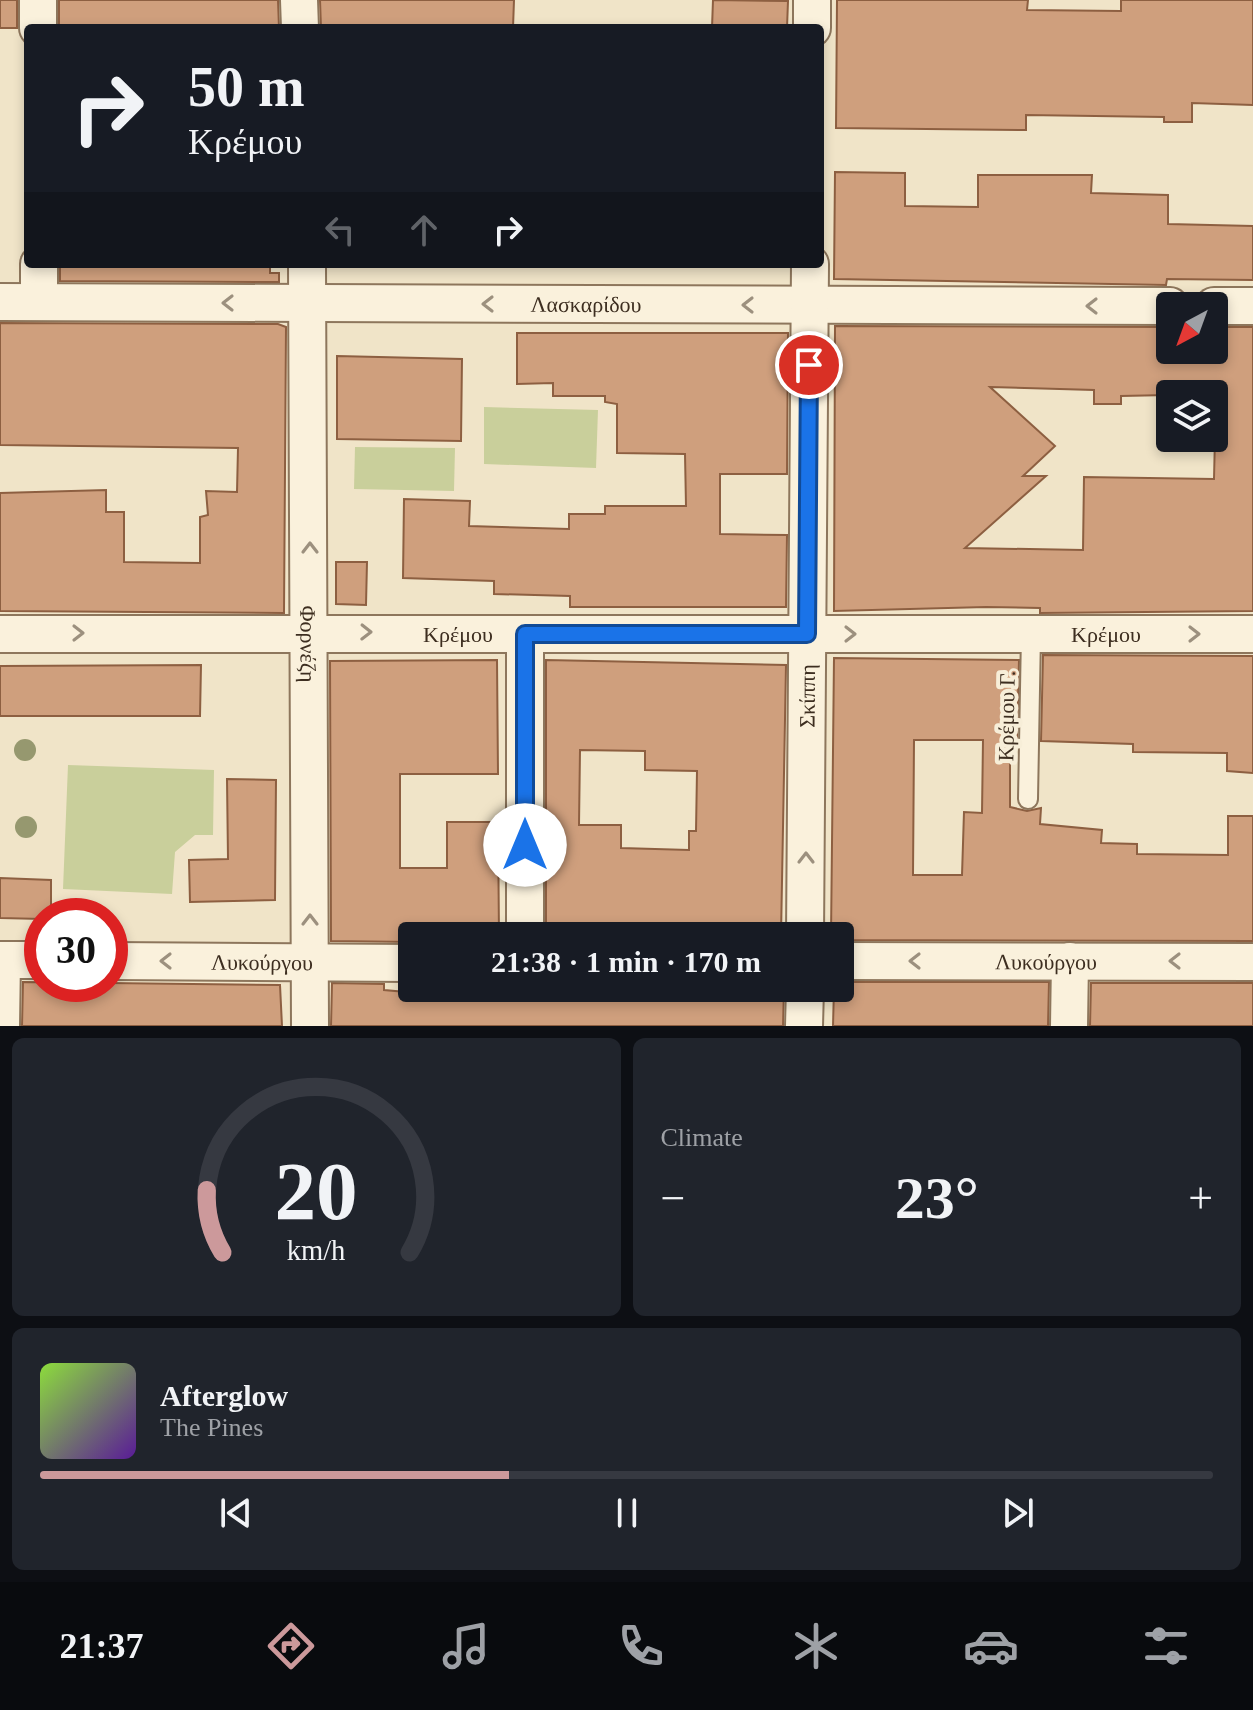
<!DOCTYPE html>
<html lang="en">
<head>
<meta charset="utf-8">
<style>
	:root { --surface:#171b24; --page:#20242c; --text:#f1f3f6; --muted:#9ea1a6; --line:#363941; --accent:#cc999b }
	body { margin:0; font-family:"Times New Roman",serif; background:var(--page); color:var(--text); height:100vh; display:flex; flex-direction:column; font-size:30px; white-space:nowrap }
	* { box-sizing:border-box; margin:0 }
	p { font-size:26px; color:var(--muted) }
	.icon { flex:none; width:44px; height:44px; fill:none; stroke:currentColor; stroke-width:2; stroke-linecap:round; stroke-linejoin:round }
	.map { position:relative; height:1026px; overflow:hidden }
	.panel { display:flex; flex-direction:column; gap:12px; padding:12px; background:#0d0f14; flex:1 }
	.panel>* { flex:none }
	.top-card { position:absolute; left:24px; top:24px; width:800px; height:244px; border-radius:8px; box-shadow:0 4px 12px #0003; background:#171b24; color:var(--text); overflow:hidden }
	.needle { width:52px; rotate:221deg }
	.fabs { position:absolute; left:1156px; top:292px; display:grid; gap:16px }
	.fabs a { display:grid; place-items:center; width:72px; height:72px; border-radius:8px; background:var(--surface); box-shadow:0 4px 12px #0003; font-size:40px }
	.speed { position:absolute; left:24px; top:898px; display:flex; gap:16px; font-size:40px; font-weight:700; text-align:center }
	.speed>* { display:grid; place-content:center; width:104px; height:104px; border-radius:50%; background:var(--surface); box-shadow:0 4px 12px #0003; line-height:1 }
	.speed .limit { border:12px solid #d22; background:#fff; color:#111 }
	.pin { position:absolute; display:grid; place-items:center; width:68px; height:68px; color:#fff; margin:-34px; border:4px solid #fff; border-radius:50%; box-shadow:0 2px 8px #0007 }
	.me { position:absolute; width:88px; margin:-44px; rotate:0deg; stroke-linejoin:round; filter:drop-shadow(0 0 6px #0008) }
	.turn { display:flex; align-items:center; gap:28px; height:168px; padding:0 32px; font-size:36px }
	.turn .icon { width:104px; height:104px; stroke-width:2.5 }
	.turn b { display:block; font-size:56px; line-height:68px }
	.lanes { display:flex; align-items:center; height:76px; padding:0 32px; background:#0003; justify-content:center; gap:40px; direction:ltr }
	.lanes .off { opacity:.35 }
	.big { font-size:60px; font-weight:700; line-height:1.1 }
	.panel .tile { flex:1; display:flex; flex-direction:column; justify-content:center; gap:12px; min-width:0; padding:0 28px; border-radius:12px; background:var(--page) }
	.panel .dial { align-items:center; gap:0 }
	.dial svg { height:208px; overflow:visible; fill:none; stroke:var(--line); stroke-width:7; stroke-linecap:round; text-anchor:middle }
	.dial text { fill:var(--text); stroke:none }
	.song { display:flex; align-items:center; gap:24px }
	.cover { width:96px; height:96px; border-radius:12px; background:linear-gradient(135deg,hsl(90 70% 55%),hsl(270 70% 35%)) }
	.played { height:8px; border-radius:4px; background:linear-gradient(90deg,var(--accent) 40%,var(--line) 40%) }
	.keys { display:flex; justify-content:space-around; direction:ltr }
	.heat { display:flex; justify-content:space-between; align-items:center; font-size:44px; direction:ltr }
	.panel .tiles { flex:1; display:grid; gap:12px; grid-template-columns:1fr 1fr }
	.tile:last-child { grid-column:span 2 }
	.trip { position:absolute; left:398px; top:922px; width:456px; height:80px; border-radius:8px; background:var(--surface); box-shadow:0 4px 12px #0003; font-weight:700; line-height:80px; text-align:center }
	.tabs { display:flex; height:128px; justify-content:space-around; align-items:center; background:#090b0e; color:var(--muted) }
	.tabs .icon { width:56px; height:56px }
	.tabs .selected { color:var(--accent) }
	.tabs b { font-size:36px; color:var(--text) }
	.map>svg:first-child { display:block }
	.green { fill:#c9cf9b }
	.building { fill:#cf9f7d; stroke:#8d5f41; stroke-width:2; fill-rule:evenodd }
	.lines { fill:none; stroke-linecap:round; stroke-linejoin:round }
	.service-casing { stroke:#8d765c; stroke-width:22 }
	.minor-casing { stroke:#8d765c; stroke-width:40 }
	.service { stroke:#faf1dc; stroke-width:18 }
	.minor { stroke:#faf1dc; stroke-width:36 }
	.tree { fill:#96986f }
	.oneway { stroke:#9c907e }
	.route-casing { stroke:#114b97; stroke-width:20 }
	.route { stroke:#1a73e8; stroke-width:14 }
	.labels { text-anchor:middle; stroke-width:8; stroke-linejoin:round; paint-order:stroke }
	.street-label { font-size:22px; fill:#3d2e20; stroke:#f7eed8 }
</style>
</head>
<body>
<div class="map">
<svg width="1253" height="1026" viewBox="0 0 1253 1026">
	<rect width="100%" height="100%" fill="#f0e4c8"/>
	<g class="green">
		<polygon points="484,407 598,410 596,468 484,464"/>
		<polygon points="355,447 455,448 454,491 354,489"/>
		<polygon points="68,765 214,770 213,835 195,835 175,852 172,894 63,889"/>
	</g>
	<g class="building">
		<rect x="0" y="0" width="17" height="28"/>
		<polygon points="59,0 278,0 279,28 59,28"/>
		<polygon points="320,0 514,0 513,28 321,28"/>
		<polygon points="713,0 788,1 787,28 712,28"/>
		<polygon points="837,0 1028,0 1027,10 1121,11 1121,0 1253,0 1253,105 1192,103 1192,122 1164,122 1164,117 1026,115 1026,130 836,128"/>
		<polygon points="835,172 905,173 905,206 978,207 978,175 1092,175 1091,193 1168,195 1168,224 1253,226 1253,280 1167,279 1166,285 834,279"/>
		<polygon points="60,264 270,264 270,273 279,273 279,282 60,281"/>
		<polygon points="0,323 278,324 286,327 284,613 0,611 0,493 106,490 106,512 124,512 124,562 200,563 200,517 208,515 206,491 237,492 238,448 0,445"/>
		<path d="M835,326L1170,327V350H1214V327H1253V611L1040,613V608L986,607L834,611ZM990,387L1094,390V404H1121V396L1216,394L1214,479L1084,477L1083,550L965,548L1046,476H1023L1055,446Z"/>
		<polygon points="517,333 788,333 787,474 720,474 720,534 787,535 786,607 570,607 570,596 494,594 494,581 403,578 404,499 470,501 469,526 569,529 569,514 605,514 605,506 686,506 685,454 617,453 617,404 605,402 605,396 553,396 553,383 517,384"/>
		<polygon points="337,356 462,359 461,441 337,439"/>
		<polygon points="336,562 367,562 366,605 336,604"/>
		<polygon points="1043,655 1253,656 1253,773 1227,771 1227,753 1133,752 1133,744 1041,741"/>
		<path d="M834,658L1019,660L1017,741H1010V807L1027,811L1041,808L1040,824L1102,830L1101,843L1137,844V854L1228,855V816H1253V941L840,940V936H831ZM914,740H983L982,813L964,812L962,875H913Z"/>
		<polygon points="497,660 498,774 400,774 400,868 447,868 447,822 498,822 499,936 412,936 412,942 331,941 330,661"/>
		<path d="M546,660L786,665L781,936H546ZM580,750L645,751V770L697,771L696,831H689V850L621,848V825H579Z"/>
		<polygon points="201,665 200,716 0,716 0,666"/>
		<polygon points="227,779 276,780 275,900 190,902 189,860 228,859"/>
		<polygon points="0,878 51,880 51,916 42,916 42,919 0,918"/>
		<polygon points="23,982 280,985 282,1026 22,1026"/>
		<polygon points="840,982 1049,982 1048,1026 833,1026 834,988 840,988"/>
		<polygon points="332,983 384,984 384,990 429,994 430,988 784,988 783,1026 331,1026"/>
		<polygon points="1091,983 1253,983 1253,1026 1090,1026"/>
	</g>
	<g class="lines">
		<defs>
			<polyline id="service" points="1028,799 1031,634"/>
			<g id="minor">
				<polyline points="38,0 38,28"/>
				<polyline points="299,0 300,28"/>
				<polyline points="812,28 812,0"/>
				<polyline points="39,264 39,302"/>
				<path id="s1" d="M307,264L310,1026"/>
				<path id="s2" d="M0,302L1170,306"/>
				<polyline points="1214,306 1253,306"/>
				<path id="s3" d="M0,634H1253"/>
				<polyline points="525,936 525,634"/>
				<path id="s4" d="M805,936L810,264"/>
				<polyline points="0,960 42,960"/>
				<path id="s5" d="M110,961L412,963"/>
				<path id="s6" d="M840,961L1253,962"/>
				<polyline points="1,1026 2,960"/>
				<polyline points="804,1026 805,988"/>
				<polyline points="1069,1026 1070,961"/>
			</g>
		</defs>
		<use href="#service" class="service-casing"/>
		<use href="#minor" class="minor-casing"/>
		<use href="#service" class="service"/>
		<use href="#minor" class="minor"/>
	</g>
	<g class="tree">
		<circle cx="25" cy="750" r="11"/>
		<circle cx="26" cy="827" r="11"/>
	</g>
	<defs><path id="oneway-chevron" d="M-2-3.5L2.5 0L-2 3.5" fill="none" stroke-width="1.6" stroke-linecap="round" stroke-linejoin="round" transform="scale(2)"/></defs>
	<g class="oneway">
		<use href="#oneway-chevron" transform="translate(228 303) rotate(-180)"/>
		<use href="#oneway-chevron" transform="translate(488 304) rotate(-180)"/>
		<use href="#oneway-chevron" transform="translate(748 305) rotate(-180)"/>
		<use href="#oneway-chevron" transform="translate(1092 306) rotate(-180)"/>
		<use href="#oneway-chevron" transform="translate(310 548) rotate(-90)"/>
		<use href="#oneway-chevron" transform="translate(366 632) rotate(1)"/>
		<use href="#oneway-chevron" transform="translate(78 633)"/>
		<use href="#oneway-chevron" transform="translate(850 634)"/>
		<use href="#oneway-chevron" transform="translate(1194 634)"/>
		<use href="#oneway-chevron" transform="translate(806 858) rotate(-90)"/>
		<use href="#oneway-chevron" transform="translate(310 920) rotate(-90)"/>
		<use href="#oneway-chevron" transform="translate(166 961) rotate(-180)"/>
		<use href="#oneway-chevron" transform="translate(915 961) rotate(180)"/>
		<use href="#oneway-chevron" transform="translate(1175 961) rotate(-180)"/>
	</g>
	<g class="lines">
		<defs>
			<polyline id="route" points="525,845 525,634 807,634 809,365"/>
		</defs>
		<use href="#route" class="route-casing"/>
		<use href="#route" class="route"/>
	</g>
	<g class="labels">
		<g class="street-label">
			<text dy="8" stroke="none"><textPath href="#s2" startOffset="586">Λασκαρίδου</textPath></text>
			<text dy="8" stroke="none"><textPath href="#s3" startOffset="458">Κρέμου</textPath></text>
			<text dy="8" stroke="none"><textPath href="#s3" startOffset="1106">Κρέμου</textPath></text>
			<text dy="8" stroke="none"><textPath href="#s1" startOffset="380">Φορνέζη</textPath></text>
			<text dy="8" stroke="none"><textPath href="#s4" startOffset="240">Σκίππη</textPath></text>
			<text transform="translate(1006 716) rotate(-89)" y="8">Κρέμου Γ.</text>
			<text dy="8" stroke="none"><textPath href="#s5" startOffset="152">Λυκούργου</textPath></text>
			<text dy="8" stroke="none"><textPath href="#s6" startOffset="206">Λυκούργου</textPath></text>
		</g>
	</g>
</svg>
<div class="fabs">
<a><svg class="needle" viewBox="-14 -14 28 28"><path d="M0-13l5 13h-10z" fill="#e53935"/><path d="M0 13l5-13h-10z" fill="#9ea1a6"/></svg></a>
<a><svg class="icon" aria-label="layers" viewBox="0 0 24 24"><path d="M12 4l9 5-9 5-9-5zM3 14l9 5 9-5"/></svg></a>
</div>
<div class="speed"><div class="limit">30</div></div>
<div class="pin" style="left:809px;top:365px;background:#d93025"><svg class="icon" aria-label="arrive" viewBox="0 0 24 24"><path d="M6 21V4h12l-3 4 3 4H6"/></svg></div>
<svg class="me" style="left:525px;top:845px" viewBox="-20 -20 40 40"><circle r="19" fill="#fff"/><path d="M0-13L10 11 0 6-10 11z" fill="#1a73e8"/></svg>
<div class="trip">21:38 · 1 min · 170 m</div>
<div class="top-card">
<div class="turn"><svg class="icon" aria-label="right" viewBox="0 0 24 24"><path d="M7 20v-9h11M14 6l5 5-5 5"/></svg><div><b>50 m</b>Κρέμου</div></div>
<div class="lanes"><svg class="icon off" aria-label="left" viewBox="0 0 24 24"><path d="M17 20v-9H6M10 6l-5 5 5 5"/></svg><svg class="icon off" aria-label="ahead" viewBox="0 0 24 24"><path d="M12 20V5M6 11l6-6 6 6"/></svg><svg class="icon" aria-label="right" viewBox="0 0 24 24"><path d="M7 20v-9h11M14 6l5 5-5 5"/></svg></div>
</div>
</div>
<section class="panel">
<div class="tiles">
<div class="tile dial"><svg viewBox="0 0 100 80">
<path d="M14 69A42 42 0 1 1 86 69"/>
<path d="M14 69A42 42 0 0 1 8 45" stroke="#cc999b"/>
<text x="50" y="56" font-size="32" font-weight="700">20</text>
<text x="50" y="72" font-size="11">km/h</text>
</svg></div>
<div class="tile"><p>Climate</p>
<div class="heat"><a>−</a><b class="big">23°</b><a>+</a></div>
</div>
<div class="tile">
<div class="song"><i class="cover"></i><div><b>Afterglow</b><p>The Pines</p></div></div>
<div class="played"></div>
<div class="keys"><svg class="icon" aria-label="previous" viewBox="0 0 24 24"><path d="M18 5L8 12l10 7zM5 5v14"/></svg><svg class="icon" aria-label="pause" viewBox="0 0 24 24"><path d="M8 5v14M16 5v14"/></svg><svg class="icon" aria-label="next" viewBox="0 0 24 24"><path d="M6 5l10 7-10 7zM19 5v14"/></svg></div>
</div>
</div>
</section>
<nav class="tabs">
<b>21:37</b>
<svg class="icon selected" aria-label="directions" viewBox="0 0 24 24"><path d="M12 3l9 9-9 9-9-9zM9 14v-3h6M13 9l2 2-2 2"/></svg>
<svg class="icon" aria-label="music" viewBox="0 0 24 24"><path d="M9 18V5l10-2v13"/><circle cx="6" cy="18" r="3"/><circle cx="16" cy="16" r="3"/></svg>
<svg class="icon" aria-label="phone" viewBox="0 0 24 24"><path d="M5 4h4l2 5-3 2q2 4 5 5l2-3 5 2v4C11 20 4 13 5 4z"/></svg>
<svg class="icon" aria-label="climate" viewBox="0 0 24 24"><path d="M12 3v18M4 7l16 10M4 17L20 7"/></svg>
<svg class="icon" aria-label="car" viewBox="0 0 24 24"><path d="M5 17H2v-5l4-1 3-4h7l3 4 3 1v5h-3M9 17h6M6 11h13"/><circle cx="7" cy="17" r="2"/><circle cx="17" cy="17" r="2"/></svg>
<svg class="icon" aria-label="filters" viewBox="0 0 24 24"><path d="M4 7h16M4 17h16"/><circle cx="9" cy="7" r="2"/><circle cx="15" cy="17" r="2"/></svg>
</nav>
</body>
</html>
